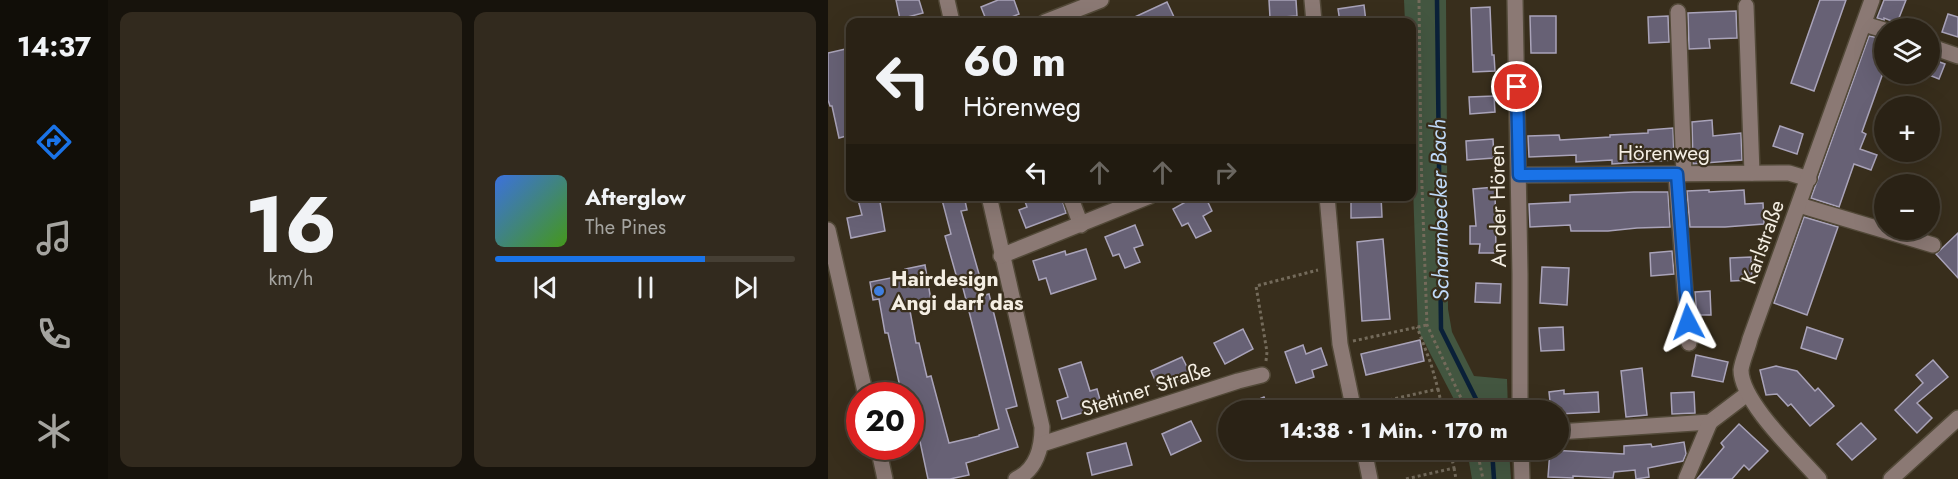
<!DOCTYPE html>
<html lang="de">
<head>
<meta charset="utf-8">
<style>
	:root { --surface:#2a2215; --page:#322a1e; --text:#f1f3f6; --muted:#a5a4a0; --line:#463f34; --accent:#1a73e8 }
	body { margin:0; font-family:Jost,sans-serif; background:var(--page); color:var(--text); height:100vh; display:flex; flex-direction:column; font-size:22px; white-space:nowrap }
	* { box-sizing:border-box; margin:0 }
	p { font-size:20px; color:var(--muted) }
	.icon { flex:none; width:33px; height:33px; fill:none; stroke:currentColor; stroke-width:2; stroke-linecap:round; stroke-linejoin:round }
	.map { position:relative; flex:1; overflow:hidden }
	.details { display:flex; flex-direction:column; gap:12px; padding:12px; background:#17130c; width:720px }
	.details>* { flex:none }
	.top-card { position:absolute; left:18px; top:18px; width:570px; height:183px; border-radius:12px; box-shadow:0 6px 24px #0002,0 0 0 2px var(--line); background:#2a2215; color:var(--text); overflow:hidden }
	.buttons { position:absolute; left:1046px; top:18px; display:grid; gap:12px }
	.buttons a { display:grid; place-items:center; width:66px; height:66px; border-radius:50%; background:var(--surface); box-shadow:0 6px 24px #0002,0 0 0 2px var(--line); font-size:30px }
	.speed { position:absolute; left:18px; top:382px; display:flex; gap:12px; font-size:30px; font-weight:700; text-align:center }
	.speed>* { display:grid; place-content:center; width:78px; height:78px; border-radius:50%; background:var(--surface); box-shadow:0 6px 24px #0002,0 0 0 2px var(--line); line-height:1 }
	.speed .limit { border:9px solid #d22; background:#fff; color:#111 }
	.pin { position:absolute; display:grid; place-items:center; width:51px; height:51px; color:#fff; margin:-26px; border:3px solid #fff; border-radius:50%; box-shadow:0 2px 6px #0007 }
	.me { position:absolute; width:66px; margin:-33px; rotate:356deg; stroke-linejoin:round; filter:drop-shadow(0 0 4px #0008) }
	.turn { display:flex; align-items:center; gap:21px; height:126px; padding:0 18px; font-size:27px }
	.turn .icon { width:78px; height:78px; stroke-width:2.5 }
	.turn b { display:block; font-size:42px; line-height:51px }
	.lanes { display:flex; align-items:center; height:57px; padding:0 18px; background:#0003; justify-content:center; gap:30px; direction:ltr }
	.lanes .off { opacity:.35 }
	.details .widget { flex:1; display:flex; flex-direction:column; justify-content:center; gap:9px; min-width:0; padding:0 21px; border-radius:12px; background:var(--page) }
	.details .dial { align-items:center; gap:0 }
	.dial b { font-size:78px; line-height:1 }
	.song { display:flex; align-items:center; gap:18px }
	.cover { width:72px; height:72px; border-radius:9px; background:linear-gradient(135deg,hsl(220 70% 55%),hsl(100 70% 35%)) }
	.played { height:6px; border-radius:3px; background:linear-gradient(90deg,var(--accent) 70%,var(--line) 70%) }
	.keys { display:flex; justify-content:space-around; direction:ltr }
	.details .tiles { flex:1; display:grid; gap:12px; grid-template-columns:repeat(2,1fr) }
	.trip { position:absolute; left:390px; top:400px; width:351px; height:60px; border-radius:30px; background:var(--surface); box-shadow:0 6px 24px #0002,0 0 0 2px var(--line); font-weight:700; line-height:60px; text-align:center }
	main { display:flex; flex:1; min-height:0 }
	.menu { display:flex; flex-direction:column; width:108px; justify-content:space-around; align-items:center; background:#110e08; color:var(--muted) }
	.menu .icon { width:42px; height:42px }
	.menu .selected { color:var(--accent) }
	.menu b { font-size:27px; color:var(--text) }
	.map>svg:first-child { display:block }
	.green { fill:#435640 }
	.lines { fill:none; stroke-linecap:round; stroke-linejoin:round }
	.stream { stroke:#0a2038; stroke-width:4.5 }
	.building { fill:#676175; stroke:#a9a3b9; stroke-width:1.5 }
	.minor-casing { stroke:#524938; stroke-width:18 }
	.path { stroke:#746b5b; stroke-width:3; stroke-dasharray:3 3; stroke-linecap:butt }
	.minor { stroke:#8b7974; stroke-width:15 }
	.route-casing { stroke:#114b97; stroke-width:15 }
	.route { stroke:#1a73e8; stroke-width:10 }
	.shop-dot { fill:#3f7fe0; stroke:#382e1c; stroke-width:2 }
	.labels { text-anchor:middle; stroke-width:4.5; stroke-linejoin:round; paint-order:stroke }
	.street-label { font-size:21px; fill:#f4eee3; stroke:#382e1c }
	.poi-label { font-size:21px; font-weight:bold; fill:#f4eee3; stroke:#382e1c; text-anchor:start }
	.water-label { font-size:22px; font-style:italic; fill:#c0daf9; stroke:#382e1c }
</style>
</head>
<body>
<main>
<nav class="menu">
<b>14:37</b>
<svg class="icon selected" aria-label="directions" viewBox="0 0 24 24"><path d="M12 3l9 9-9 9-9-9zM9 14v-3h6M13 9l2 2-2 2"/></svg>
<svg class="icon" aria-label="music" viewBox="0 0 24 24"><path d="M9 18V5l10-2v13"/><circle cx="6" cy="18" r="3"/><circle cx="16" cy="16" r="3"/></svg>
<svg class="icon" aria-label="phone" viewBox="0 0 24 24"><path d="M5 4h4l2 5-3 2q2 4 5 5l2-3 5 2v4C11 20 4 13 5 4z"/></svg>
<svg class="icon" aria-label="climate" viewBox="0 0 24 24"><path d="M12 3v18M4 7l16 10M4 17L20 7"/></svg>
</nav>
<section class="details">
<div class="tiles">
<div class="widget dial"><b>16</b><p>km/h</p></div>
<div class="widget">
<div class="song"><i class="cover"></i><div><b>Afterglow</b><p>The Pines</p></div></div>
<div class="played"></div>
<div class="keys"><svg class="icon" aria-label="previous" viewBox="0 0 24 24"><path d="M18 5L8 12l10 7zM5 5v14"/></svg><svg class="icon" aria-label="pause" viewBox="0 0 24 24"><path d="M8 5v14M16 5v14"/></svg><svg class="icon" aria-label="next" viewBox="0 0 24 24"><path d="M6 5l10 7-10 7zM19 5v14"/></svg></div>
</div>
</div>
</section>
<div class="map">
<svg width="1130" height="479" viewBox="0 0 1130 479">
	<rect width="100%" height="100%" fill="#382e1c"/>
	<g class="green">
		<polygon points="576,0 618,0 620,309 624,332 646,376 679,379 680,411 632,411 590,330 584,158 584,22 577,22"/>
		<polygon points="639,450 681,450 683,479 644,479"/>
	</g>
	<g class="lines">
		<g class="stream">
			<polyline points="609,0 613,329 654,411"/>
			<polyline points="664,450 666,479"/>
		</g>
	</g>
	<g class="building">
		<polygon points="68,0 91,0 95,13 72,19"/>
		<polygon points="170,0 186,0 191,14 172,22 159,22 153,7"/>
		<polygon points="441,0 468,0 469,16 442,18"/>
		<polygon points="992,0 1018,0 986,91 963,83"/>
		<polygon points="1056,0 1078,0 1069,23 1056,18 1056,20 1049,18"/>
		<polygon points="339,2 347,19 340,22 296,22"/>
		<polygon points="536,5 538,22 512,22 510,9"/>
		<polygon points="662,7 664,55 666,55 667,71 645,72 643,8"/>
		<polygon points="908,11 909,38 881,39 882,48 861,49 860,13"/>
		<polygon points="1120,14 1130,17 1130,37 1114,32"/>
		<polygon points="702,16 728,16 728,53 703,53"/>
		<polygon points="840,16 841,42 821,43 820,17"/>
		<polygon points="1041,36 1056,39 1056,70 1034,132 1038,134 1032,149 1049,155 1043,170 1026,164 1011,207 983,198"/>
		<polygon points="22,48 22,70 19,71 22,86 22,135 11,138 4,106 2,106 0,100 0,53"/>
		<polygon points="1101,58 1117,64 1111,79 1101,75"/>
		<polygon points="666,96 667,112 642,114 641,97"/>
		<polygon points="884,120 885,136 913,133 914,160 865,164 864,122"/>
		<polygon points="952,126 975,134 969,154 945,146"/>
		<polygon points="845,128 846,160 784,164 784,160 748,162 748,155 701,157 700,136 731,135 732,140 782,137 782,135 820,133 820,130"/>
		<polygon points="665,139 666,158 639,160 638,141"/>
		<polygon points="667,187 668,253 651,253 652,244 642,244 642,226 648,226 645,189"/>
		<polygon points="881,190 881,192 916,190 917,204 935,203 936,224 897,227 862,227 859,191"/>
		<polygon points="806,192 840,192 842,227 809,228 780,231 743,231 742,225 702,227 701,204 742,202 742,195"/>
		<polygon points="29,196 51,196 57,231 23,238 19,218 34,215"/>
		<polygon points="113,196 136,196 139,210 133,211 157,295 161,294 189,406 178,409 190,447 138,463 141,475 122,479 100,479 90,432 82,433 82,396 74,396 60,333 57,333 51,299 45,300 42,282 78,275 77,269 97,265 104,306 82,311 88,343 91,343 99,377 103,376 121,443 151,436 151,435 171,429 134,284 131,285 117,236 123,234"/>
		<polygon points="195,196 210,196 212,202 233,196 238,213 198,228 191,210 199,207"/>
		<polygon points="368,196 377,196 384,211 375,216 383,231 368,238 360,223 354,226 345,209"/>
		<polygon points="523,196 553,196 554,217 523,218"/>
		<polygon points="976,217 1010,227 979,315 946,303"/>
		<polygon points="307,225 315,245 306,248 312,262 297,268 291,254 285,256 277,237"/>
		<polygon points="1130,233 1130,278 1108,254"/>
		<polygon points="555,239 562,319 534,321 529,242"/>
		<polygon points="258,249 268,279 223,294 218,278 211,280 205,261 237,251 238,255"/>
		<polygon points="844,251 846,274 823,276 822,253"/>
		<polygon points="923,257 924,280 903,281 902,258"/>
		<polygon points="714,267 741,268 739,305 712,303"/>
		<polygon points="648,283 673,284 672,303 647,302"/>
		<polygon points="882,291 883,315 869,315 867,292"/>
		<polygon points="735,327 736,350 713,351 711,328"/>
		<polygon points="979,327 1015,339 1008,359 973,348"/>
		<polygon points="415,329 425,349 397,364 386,343"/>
		<polygon points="592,340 596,361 538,375 533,354"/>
		<polygon points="475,345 478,354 493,348 499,365 484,370 486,377 468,383 457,352"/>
		<polygon points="868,355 900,362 895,382 864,376"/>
		<polygon points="354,357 363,375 331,389 323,371"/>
		<polygon points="1105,360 1120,377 1089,403 1104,418 1089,433 1067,410 1095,383 1088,375"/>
		<polygon points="253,362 262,391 269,389 274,407 234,419 229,401 240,397 231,369"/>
		<polygon points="948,366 969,371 987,391 990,388 1006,406 982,426 963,404 960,406 949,394 938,395 932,370"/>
		<polygon points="814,368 819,415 798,417 793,371"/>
		<polygon points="736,390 736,394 770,392 771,412 730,414 730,411 723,411 721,392"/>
		<polygon points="866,392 867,413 844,414 843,393"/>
		<polygon points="436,397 442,411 403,411"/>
		<polygon points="363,421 373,441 343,455 334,434"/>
		<polygon points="1033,423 1048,439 1024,460 1009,444"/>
		<polygon points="911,424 940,451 921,470 916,465 904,479 869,479 896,447 893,443"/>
		<polygon points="856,442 858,454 855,461 820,468 821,477 808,479 807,470 786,472 785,478 745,476 745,478 720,477 722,450 796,454 796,446 823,444 824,447"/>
		<polygon points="298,443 304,465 264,475 259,453"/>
	</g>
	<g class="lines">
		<defs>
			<g id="minor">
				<polyline points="119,0 124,22"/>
				<polyline points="484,0 486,22"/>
				<polyline points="687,0 692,274 692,411"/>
				<polyline points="918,6 924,173"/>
				<polyline points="850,12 856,174"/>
				<polyline points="217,22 273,0"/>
				<polyline points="1036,24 1056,30"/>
				<polyline points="1101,46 1130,56"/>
				<polyline points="848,174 861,343"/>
				<polyline points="691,175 961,173 981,179"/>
				<path d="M161,196L214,427C214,448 208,470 188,479"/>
				<polyline points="242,196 253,225"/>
				<polyline points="499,196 512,344 526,411"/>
				<polyline points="971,205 1105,245"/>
				<polyline points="0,230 38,396"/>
				<polyline points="173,256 322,196"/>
				<polyline points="730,432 882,422 919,394"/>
				<polyline points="214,444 410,381 434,375"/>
				<polyline points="50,447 57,479"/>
				<polyline points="536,450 542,479"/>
				<polyline points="693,450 694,479"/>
				<polyline points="858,479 882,422"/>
				<path d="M991,479C970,455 913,402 913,370C914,361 920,348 922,339L1044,0"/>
				<polyline points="1063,479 1130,418"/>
			</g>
		</defs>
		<use href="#minor" class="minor-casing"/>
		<g class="path">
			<polyline points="591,0 593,158 599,325 639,411"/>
			<polyline points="525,341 599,325"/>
			<polyline points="438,361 439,352 428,286 490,270"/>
			<polyline points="610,389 615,411"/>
			<polyline points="538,405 610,389 603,364 589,327"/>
			<polyline points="649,450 655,479"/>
			<polyline points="626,468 628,479"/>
			<polyline points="578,479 626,468 622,450"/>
		</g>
		<use href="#minor" class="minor"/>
	</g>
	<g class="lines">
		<defs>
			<polyline id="route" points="689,87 691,175 849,174 860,322"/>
		</defs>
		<use href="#route" class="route-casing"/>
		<use href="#route" class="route"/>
	</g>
	<circle class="shop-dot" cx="51" cy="291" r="6"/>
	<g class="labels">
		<g class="street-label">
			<text x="836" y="160">Hörenweg</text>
			<text transform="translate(670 206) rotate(-91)" y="7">An der Hören</text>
			<text transform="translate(935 242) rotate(-70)" y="7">Karlstraße</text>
			<text transform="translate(318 389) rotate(-18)" y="7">Stettiner Straße</text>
		</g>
		<g class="poi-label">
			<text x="63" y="286">Hairdesign<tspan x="63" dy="24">Angi darf das</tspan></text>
		</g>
		<g class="water-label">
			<text transform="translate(611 210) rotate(-91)" y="8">Scharmbecker Bach</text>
		</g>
	</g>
</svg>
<div class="buttons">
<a><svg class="icon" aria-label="layers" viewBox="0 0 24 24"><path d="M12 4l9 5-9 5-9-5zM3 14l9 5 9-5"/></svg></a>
<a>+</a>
<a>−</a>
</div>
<div class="speed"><div class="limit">20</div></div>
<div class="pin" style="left:689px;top:87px;background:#d93025"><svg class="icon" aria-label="arrive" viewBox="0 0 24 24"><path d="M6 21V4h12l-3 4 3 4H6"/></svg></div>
<svg class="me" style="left:860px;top:322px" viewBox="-20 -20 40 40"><path d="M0-17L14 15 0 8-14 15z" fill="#1a73e8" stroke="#fff" stroke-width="4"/></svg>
<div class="trip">14:38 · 1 Min. · 170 m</div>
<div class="top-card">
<div class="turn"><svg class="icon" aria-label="left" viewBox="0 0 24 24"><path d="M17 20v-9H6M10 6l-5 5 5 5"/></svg><div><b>60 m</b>Hörenweg</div></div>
<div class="lanes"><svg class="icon" aria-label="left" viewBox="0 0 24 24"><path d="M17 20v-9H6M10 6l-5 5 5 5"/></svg><svg class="icon off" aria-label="ahead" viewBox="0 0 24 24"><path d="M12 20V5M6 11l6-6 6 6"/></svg><svg class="icon off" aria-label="ahead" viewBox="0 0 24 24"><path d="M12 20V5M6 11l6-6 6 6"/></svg><svg class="icon off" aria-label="right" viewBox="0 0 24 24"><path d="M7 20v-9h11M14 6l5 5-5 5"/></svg></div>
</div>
</div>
</main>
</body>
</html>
